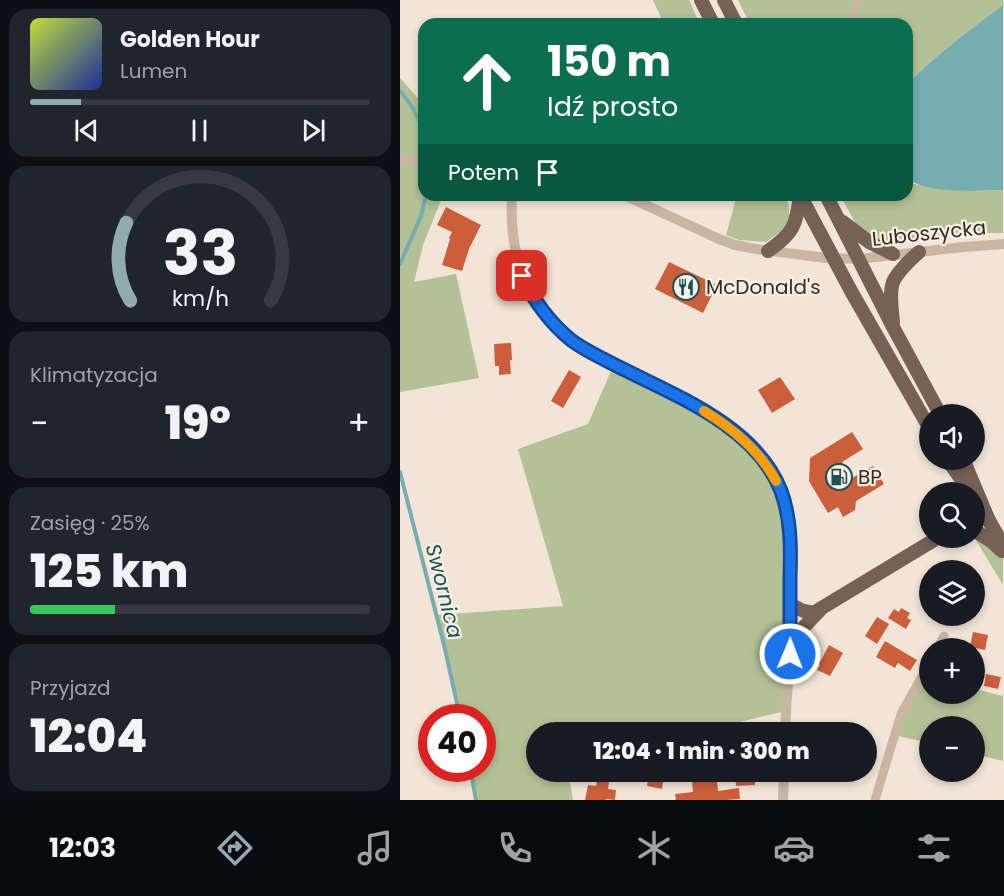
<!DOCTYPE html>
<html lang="pl">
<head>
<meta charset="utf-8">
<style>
	:root { --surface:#171b24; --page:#20242c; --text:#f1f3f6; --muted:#9ea1a6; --line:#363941; --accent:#90abae }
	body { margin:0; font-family:Poppins,sans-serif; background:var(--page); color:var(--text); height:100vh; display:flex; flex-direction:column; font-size:22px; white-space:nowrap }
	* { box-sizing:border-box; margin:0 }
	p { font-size:20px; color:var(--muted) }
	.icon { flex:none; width:33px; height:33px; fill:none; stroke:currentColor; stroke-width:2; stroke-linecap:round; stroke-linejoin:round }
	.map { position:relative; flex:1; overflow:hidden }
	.panel { display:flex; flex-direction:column; gap:9px; padding:9px; background:#0d0f14; width:400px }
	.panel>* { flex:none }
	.top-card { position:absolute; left:18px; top:18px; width:495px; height:183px; border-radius:18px; box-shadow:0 3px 9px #0003; background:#0b6e4f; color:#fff; overflow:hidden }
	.controls { position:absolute; left:519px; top:404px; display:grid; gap:12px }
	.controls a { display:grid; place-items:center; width:66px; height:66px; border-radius:50%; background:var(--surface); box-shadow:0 3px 9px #0003; font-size:30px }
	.speed { position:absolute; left:18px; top:704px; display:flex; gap:12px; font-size:30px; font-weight:700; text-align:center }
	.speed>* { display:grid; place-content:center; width:78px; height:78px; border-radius:50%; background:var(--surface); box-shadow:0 3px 9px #0003; line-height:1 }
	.speed .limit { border:9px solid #d22; background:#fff; color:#111 }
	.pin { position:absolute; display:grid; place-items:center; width:51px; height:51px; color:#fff; margin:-26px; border-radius:12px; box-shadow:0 3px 9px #0006 }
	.me { position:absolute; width:66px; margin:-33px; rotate:1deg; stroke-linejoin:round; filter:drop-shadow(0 0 4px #0008) }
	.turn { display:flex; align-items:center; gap:21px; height:126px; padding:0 30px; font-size:27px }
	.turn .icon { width:78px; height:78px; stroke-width:2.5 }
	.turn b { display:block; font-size:42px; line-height:51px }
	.then { display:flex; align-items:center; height:57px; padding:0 30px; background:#0003; gap:12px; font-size:22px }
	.big { font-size:45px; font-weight:800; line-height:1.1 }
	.panel .card { flex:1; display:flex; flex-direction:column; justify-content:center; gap:9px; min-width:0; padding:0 21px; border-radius:18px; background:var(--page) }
	.panel .dial { align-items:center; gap:0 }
	.dial svg { height:156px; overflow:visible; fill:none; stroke:var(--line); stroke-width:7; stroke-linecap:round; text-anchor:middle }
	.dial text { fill:var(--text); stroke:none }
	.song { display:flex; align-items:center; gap:18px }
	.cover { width:72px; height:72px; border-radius:9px; background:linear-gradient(135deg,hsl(70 70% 55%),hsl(230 70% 35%)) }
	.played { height:6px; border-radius:3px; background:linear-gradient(90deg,var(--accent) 15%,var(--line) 15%) }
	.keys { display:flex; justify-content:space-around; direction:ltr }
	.heat { display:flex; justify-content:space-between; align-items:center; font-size:33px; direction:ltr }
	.charge { height:9px; border-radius:4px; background:linear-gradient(90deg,#34c759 25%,var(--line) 0) }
	.trip { position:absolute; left:126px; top:722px; width:351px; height:60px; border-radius:30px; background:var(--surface); box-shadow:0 3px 9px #0003; font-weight:800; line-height:60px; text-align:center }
	.dock { display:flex; height:96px; justify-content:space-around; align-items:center; background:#090b0e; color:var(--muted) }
	.dock .icon { width:42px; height:42px }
	.dock .active { color:var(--accent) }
	.dock b { font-size:27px; color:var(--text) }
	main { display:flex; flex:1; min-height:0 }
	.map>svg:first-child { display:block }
	.green { fill:#b2c196 }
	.water { fill:#75adb0 }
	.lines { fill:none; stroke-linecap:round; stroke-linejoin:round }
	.stream { stroke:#75adb0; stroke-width:4 }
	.building { fill:#cb5f3b }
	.minor { stroke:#cab5a3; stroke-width:9 }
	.tertiary { stroke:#cab5a3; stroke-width:10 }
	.primary { stroke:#776155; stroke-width:14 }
	.route-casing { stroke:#114b97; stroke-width:15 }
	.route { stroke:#1a73e8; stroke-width:10 }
	.slow { stroke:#f59e0b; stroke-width:10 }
	.labels { text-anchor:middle; stroke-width:4.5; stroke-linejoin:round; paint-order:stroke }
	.street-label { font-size:20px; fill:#342a25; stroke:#faefe3 }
	.poi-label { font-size:20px; fill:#342a25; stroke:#faefe3; text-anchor:start }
	.water-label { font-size:21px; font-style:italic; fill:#195357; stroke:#faefe3 }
</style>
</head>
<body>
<main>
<section class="panel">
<div class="card">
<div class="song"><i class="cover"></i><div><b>Golden Hour</b><p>Lumen</p></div></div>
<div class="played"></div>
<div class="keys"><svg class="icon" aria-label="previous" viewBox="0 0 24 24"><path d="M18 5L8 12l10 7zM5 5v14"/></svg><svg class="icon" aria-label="pause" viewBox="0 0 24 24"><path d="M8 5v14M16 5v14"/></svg><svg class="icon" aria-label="next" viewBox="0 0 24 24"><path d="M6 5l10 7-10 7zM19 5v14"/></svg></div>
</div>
<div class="card dial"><svg viewBox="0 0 100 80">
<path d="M14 69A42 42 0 1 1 86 69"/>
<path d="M14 69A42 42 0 0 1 12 29" stroke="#90abae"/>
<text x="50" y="56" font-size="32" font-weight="700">33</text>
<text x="50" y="72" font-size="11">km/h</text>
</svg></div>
<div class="card"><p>Klimatyzacja</p>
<div class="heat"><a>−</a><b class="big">19°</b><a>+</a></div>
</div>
<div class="card"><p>Zasięg · 25%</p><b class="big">125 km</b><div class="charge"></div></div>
<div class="card"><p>Przyjazd</p><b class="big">12:04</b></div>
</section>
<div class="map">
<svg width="604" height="800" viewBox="0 0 604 800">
	<rect width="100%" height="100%" fill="#f2e5d7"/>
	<g class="green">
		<polygon points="253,0 289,0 300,24 264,24"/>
		<path d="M338,0H603L604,5C570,30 536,55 507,84V24H350Z"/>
		<polygon points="0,78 24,105 24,195 43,195 23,245 14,282 56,274 79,378 0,392"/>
		<polygon points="507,179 514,184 569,191 603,190 603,233 558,233 488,241 470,237 458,228 440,195 507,195"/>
		<path d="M337,195H386C394,221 387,228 366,242L339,240L326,235Z"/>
		<polygon points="214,364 273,394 360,456 386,507 386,711 296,732 136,732 136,771 168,771 173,800 76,800 70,768 82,768 82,717 60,717 36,615 163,606 118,449 188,424"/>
		<polygon points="603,533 603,585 574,537"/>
		<polygon points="522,676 529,678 530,693 574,693 575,689 603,696 603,761 575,754 574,726 530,726 529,743 494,735"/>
	</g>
	<path class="water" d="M603,5V190C576,191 531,194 507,179V84C536,55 570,30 603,5Z"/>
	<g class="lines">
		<g class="stream">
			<path d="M0,91C11,103 18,116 24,132"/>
			<polyline points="0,264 21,216 26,195"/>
			<polyline points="0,472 45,649 60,717"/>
			<polyline points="70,768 76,800"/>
		</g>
	</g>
	<g class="building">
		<polygon points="46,207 81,225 69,249 62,271 42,265 50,239 49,238 52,232 37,225"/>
		<polygon points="269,262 317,285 303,313 255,289"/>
		<polygon points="111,343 112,360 110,360 111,374 99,375 99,366 95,366 94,344"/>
		<polygon points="169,370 181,377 163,408 151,401"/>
		<polygon points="380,377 395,399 372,413 358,390"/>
		<polygon points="452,432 463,449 442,462 452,478 473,466 484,484 456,501 455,510 443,517 438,507 428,513 409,481 410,458"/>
		<polygon points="501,608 510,613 507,618 511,620 506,629 488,618 494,609 499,612"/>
		<polygon points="477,617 489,624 477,644 465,636"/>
		<polygon points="573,632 588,635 585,650 570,647"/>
		<polygon points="485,641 517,660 510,671 498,663 495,668 476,657"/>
		<polygon points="429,645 443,653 430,676 417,670 420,665 419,664"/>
		<polygon points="586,674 601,677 598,689 584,686"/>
		<polygon points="291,771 316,771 318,791 339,788 340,799 326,800 276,800 275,794 293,792"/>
		<polygon points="335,771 355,771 355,785 336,786"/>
		<polygon points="249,774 264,777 262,789 247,786"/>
		<polygon points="197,780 209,782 208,789 216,790 215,800 206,799 206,800 185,800 188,785 196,786"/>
	</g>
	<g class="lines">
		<g class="minor">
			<polyline points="451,24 457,0"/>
			<polyline points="537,648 544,636"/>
			<polyline points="475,800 501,714 530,662"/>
		</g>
		<g class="tertiary">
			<polyline points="0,159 24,162"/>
			<path d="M112,195C109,253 124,303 172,340C197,360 234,375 264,390C287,401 310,413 330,429C349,443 368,461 378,483C391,514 390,549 390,582C390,606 391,631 390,655C388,681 386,706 385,732"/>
			<polyline points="224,195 319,239 335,245 356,249 426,258 459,259 563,247 604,244"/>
			<polyline points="383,800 384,771"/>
		</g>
		<g class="primary">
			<polyline points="301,0 313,24"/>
			<polyline points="324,0 336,24"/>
			<polyline points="400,195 451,291 530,429"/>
			<polyline points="426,195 493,327 540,414"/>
			<polyline points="443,222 469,242 493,254"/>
			<path d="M368,251C394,233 396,225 400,196"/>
			<path d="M493,322C492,310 489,294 493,282C498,271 510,260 519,252"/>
			<polyline points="547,459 570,492"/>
			<polyline points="563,459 590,523"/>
			<polyline points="587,517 604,547"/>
			<polyline points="574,530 591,541 602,551"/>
			<path d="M390,604C399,609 405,613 415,612L539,537"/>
			<polyline points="390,654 402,629 421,609"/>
		</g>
	</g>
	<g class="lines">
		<defs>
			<path id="route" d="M122,276C134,301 149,322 171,340C187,352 206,360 223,369C279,397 357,428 381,491C391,518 391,548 390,576C390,602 390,628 390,654"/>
		</defs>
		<use href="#route" class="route-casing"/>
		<use href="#route" class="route"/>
		<path class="slow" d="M304,411C333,429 359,450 376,481"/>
	</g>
	<defs>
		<symbol id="restaurant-ring" viewBox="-11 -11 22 22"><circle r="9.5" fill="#faefe3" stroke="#195357" stroke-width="1.5"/><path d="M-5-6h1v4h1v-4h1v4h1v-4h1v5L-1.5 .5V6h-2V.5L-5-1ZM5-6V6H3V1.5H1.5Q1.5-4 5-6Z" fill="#195357"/></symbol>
		<symbol id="fuel-ring" viewBox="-11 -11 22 22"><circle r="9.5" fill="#faefe3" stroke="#195357" stroke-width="1.5"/><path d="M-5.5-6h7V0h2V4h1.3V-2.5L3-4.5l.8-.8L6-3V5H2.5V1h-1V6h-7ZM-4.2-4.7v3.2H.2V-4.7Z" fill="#195357"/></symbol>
	</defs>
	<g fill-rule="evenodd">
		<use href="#restaurant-ring" x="271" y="272" width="30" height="30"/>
		<use href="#fuel-ring" x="424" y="462" width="30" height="30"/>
	</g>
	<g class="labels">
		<g class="street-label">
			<text transform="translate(529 233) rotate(-6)" y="7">Luboszycka</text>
		</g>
		<g class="poi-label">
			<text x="306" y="294">McDonald's</text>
			<text x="458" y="484">BP</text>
		</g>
		<g class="water-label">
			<text transform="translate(44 591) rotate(76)" y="7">Swornica</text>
		</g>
	</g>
</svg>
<div class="controls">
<a><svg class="icon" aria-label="sound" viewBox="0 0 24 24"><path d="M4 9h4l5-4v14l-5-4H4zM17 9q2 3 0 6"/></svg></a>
<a><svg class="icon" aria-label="search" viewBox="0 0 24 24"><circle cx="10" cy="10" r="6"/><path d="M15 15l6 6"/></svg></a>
<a><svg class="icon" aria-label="layers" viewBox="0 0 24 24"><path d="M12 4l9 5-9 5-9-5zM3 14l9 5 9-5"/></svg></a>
<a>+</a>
<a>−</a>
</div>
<div class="speed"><div class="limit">40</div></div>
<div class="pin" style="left:122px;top:276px;background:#d93025"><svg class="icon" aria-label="arrive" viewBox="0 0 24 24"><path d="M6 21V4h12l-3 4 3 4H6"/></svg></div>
<svg class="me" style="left:390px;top:654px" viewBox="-20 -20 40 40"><circle r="17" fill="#1a73e8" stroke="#fff" stroke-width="3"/><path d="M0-11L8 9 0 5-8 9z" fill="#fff"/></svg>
<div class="trip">12:04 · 1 min · 300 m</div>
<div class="top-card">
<div class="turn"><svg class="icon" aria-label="ahead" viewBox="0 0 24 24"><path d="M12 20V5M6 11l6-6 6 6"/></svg><div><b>150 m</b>Idź prosto</div></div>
<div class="then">Potem<svg class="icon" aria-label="arrive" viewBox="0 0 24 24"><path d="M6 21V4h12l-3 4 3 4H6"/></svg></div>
</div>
</div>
</main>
<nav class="dock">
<b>12:03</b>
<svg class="icon active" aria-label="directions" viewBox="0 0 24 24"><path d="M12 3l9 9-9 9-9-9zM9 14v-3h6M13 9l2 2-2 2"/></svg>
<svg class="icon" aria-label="music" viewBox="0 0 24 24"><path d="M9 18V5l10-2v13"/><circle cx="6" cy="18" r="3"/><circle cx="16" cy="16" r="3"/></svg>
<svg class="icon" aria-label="phone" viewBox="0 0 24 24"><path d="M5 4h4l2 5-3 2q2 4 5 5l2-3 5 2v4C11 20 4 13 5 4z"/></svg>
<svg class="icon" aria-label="climate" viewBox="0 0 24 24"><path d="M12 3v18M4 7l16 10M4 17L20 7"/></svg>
<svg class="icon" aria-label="car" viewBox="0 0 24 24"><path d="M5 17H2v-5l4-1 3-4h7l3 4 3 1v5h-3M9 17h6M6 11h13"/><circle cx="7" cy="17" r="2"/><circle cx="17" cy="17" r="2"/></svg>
<svg class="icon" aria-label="filters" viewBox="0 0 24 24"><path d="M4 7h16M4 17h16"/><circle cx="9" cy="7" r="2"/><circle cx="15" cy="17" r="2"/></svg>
</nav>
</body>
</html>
